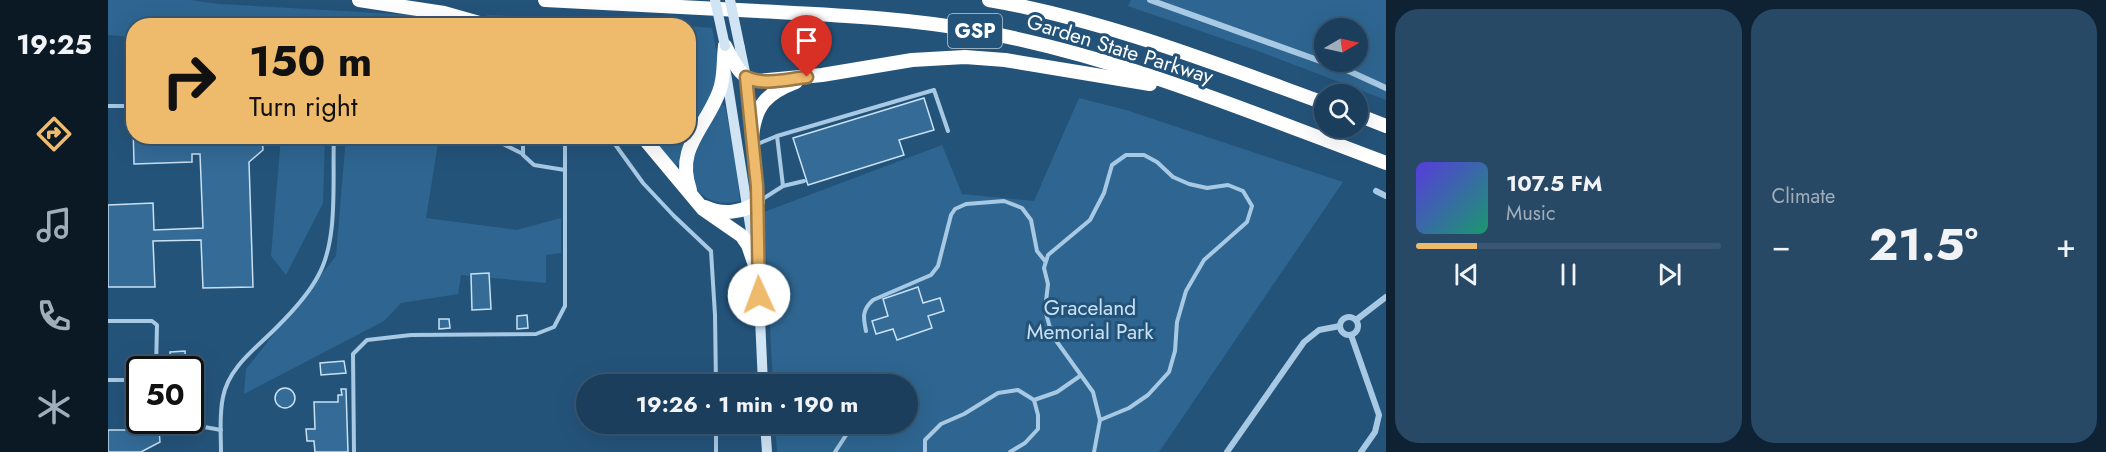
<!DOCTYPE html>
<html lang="en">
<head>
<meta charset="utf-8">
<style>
	:root { --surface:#1b3e5c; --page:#284965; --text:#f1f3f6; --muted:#a0aebb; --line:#395772; --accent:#eeba6b }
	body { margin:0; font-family:Jost,sans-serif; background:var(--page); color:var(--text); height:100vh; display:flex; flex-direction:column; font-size:22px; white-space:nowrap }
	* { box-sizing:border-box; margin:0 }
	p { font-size:20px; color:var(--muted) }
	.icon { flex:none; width:33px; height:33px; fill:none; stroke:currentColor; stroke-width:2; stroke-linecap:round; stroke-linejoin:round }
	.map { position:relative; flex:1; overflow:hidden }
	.drawer { display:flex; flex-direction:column; gap:9px; padding:9px; background:#0f2233; width:720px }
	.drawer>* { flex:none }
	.banner { position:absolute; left:18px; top:18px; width:570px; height:126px; border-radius:24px; box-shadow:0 6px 24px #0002,0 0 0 2px var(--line); background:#eeba6b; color:#111; overflow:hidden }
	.needle { width:39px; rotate:81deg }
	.controls { position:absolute; left:1206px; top:18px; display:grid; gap:12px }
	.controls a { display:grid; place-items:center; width:54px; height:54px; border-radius:50%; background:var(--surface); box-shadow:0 6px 24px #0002,0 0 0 2px var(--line); font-size:30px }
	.speed { position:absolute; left:18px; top:356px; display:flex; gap:12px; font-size:30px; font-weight:700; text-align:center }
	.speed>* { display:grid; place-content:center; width:78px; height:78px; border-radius:50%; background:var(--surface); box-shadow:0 6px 24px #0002,0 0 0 2px var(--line); line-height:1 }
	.speed .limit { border:3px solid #111; border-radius:9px; background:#fff; color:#111 }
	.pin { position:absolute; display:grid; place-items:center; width:51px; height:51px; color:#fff; margin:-62px -26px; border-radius:50% 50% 50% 0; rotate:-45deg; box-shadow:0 0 6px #0007 }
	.pin .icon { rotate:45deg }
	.me { position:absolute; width:66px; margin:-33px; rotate:358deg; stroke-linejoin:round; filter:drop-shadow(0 0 4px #0008) }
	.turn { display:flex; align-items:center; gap:21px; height:126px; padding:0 24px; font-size:27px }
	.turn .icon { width:78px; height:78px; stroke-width:2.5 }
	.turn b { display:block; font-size:42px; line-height:51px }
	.big { font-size:45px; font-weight:700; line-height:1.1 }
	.drawer .tile { flex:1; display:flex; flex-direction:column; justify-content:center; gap:9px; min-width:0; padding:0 21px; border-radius:24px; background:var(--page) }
	.song { display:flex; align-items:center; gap:18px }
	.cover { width:72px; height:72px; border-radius:9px; background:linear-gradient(135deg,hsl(250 70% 55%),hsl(160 70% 35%)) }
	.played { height:6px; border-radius:3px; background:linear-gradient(90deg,var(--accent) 20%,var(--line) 20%) }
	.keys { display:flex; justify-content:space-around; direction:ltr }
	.heat { display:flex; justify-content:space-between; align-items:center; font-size:33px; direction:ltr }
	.drawer .tiles { flex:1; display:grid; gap:9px; grid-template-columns:repeat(2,1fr) }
	.trip { position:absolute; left:468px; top:374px; width:342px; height:60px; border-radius:30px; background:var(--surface); box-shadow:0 6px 24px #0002,0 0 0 2px var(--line); font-weight:700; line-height:60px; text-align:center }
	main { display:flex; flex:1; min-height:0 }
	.tab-bar { display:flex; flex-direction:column; width:108px; justify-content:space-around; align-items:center; background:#0b1925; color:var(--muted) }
	.tab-bar .icon { width:42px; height:42px }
	.tab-bar .current { color:var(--accent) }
	.tab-bar b { font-size:27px; color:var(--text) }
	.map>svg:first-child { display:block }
	.green { fill:#2e6691; fill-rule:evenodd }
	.building { fill:#346b97; stroke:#c9e1f4; stroke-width:1.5 }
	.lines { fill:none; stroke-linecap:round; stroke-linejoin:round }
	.service { stroke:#a7c9e4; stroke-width:4 }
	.minor { stroke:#a7c9e4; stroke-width:6 }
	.secondary { stroke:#d0e4f4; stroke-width:10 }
	.motorway { stroke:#fff; stroke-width:14 }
	.secondary-bridge { stroke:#d0e4f4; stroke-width:10 }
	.route-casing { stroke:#9b7946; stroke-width:15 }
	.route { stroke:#eeba6b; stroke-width:10 }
	.labels { text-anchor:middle; stroke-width:6; stroke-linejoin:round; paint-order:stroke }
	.shield { fill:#24537a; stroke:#bdcbd7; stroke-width:1.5 }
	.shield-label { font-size:20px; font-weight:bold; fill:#fff }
	.street-label { font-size:21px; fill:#fff; stroke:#24537a }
	.park-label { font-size:21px; fill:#c9e1f4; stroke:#24537a }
</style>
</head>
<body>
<main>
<nav class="tab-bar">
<b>19:25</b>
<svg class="icon current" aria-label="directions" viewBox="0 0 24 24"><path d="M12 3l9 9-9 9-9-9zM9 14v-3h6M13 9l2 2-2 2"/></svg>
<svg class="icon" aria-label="music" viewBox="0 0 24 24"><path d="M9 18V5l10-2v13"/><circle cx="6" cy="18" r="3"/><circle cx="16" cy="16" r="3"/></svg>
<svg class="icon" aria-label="phone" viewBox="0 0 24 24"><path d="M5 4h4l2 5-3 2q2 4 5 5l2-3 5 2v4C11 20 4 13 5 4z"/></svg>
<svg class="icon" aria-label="climate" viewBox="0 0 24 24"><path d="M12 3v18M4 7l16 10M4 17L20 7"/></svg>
</nav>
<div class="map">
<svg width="1278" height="452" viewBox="0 0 1278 452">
	<rect width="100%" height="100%" fill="#24537a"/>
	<g class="green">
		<polygon points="0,0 82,0 111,4 304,15 322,16 349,25 26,26 25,37 0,35"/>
		<path d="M1023,0H1278V100L1153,52L1020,6ZM1216,28H1250V62H1216Z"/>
		<polygon points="379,15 501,20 572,25 398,26 379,19"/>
		<polygon points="581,26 604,28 611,64 608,86 573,153 571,165 567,165 543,137 580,136"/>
		<polygon points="971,98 1018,110 1235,182 1051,452 669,452 667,423 800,423 800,384 665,384 656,212 834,145 854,194 926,201"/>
		<path d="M613,104L617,106C623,137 629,170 632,201C620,204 606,204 596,196C585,189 577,175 581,161C586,145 604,119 613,104Z"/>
		<polygon points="173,137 217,137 215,203 178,275 163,256"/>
		<polygon points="238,137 331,137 318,218 409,230 453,218 453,253 438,255 438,283 353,275 350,294 293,303 276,321 136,394 138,369 228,256"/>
	</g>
	<g class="building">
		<polygon points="816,98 826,130 791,140 796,155 700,185 685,138"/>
		<polygon points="26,123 26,136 154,136 155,150 141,162 145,287 95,288 93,240 45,241 47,287 0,287 0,205 45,203 46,230 95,228 92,154 84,154 84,162 26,164 25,124"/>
		<polygon points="381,273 383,309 364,310 363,274"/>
		<polygon points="810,287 815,303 832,298 836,311 820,316 824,328 789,340 785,329 768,334 764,321 780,316 775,299"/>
		<polygon points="419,315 420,328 409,329 409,316"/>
		<polygon points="331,319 341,319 342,328 331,329"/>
		<polygon points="77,351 78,369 62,369 62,352"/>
		<polygon points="236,361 238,373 213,375 212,363"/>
		<circle cx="177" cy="398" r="10"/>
		<polygon points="233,389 238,389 240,452 207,452 206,441 199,441 198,429 207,429 206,402 230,402 230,395 234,395"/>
		<polygon points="0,430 51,430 52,442 33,452 0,452"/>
	</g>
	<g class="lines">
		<g class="service">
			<polyline points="0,106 26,106"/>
			<polyline points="388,136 397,145 415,154"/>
			<polyline points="415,136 415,155 426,165 457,170"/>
			<polyline points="501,136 535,183 566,216 603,251 607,315 608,384"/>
			<polyline points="647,145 669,136"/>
			<polyline points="675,186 669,136 826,90 840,131"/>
			<polyline points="653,200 675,186 696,181"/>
			<polyline points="0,321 44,321 49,325 48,369"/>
			<path d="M758,331C755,317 754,310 765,300L823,275L830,266L843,215L847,209L858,204L896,201L914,208L923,220L929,251L937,261"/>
			<polyline points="747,376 754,379 755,384"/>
			<polyline points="0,380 32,380"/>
			<polyline points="71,420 74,423 113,430"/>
			<polyline points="608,423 608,452"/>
			<path d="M113,452C113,434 111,415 115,397C121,366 150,347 170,326C185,311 200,295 210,276C231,239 224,179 226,136"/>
			<polyline points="246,452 245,354 259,340 303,335 428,334 446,327 457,306 457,136"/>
			<polyline points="727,452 746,423"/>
			<polyline points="817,452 817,440 833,424 856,414 890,393 910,390 926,400 949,392 972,376"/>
			<polyline points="902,452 917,443 930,429 930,415 926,400"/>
			<polyline points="986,452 992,420 985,392 944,335 937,310 940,284 936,268 940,255 982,220 996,193 1004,165 1018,155 1036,155 1049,162 1065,177 1081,184 1099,188 1120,185 1135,191 1144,206 1139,222 1096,260 1078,291 1069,322 1067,351 1061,372 1040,395 1021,408 992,420"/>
		</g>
		<g class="minor">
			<polyline points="1042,0 1243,72 1278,88"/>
			<polyline points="1268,191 1278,196"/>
			<circle cx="1241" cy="326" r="9"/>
			<polyline points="1248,320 1278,297"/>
			<polyline points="1243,335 1271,415 1267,432 1253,452"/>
			<polyline points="1119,452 1196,342 1211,330 1232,326"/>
		</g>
		<g class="secondary">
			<polyline points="632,48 638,77 649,186 650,274 655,384"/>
			<polyline points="618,73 645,244"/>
			<polyline points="657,423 659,452"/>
		</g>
		<g class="motorway">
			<polyline points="251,0 336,13 382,26"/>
			<path d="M437,0C508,4 579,7 650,11C726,15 802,18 876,32C1015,58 1147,114 1278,163"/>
			<path d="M881,0C997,20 1106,63 1216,103"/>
			<path d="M617,46C626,61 631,79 650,81L714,75L804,60L857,57L897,60L1042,84"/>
			<polyline points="1250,115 1278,126"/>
			<polyline points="534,136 595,209 634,236 640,245 650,274"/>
			<path d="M644,137C647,105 659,93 688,82"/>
			<path d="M582,190C567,148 597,129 611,92C617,78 615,61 617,46"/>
			<path d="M597,207C614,215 635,213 650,202"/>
		</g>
		<g class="secondary-bridge">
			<polyline points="607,0 617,46"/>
			<polyline points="622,0 632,48"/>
		</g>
	</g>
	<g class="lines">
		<defs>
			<path id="route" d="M651,295L649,186L638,77C655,86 681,79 699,77"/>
		</defs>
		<use href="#route" class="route-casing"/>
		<use href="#route" class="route"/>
	</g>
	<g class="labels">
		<rect class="shield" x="840" y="14" width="54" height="34" rx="4.5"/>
		<g class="shield-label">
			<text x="867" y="38">GSP</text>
		</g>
		<g class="street-label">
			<text transform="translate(1012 49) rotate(17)" y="7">Garden State Parkway</text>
		</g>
		<g class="park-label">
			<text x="982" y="315">Graceland<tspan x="982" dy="24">Memorial Park</tspan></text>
		</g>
	</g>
</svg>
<div class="controls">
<a><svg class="needle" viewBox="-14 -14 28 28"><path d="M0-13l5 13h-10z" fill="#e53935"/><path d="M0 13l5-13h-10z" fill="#a0aebb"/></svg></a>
<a><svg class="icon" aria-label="search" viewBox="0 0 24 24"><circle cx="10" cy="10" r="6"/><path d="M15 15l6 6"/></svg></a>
</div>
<div class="speed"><div class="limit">50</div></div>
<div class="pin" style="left:699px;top:77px;background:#d93025"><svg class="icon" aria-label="arrive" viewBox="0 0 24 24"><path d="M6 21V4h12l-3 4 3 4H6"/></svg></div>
<svg class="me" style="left:651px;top:295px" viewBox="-20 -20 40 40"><circle r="19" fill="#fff"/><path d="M0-13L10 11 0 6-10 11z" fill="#eeba6b"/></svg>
<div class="trip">19:26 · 1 min · 190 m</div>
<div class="banner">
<div class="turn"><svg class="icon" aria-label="right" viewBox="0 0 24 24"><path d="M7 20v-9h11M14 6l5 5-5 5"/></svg><div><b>150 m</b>Turn right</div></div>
</div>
</div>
<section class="drawer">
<div class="tiles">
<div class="tile">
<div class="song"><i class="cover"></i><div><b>107.5 FM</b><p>Music</p></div></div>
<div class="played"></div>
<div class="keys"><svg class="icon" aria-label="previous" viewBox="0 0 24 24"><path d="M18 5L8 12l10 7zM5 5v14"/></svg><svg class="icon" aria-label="pause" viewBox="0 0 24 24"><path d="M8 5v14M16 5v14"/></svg><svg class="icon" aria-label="next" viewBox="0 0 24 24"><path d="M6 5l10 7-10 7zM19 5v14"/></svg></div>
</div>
<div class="tile"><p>Climate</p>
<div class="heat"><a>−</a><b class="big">21.5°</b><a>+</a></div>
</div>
</div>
</section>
</main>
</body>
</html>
